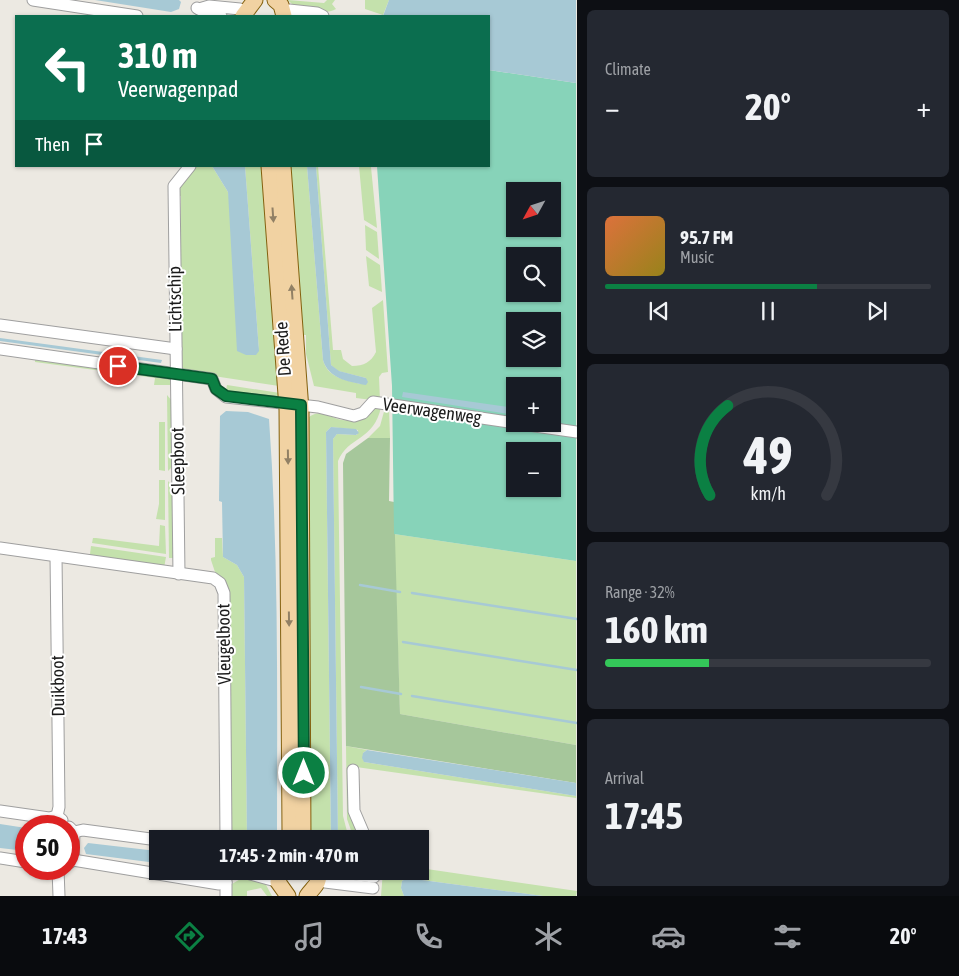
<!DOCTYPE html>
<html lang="en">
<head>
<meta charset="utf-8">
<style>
	:root { --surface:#171b24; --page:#242831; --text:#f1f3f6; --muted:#9ea1a6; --line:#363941; --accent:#0b8043 }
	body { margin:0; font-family:"Asap Condensed",sans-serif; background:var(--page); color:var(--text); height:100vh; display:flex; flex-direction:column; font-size:19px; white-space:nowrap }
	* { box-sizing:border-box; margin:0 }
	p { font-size:16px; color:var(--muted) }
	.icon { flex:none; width:28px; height:28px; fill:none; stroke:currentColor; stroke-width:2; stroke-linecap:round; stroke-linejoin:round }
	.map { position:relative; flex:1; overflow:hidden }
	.panel { display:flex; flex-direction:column; gap:10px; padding:10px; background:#0d0f14; width:382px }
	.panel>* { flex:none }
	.top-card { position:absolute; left:15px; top:15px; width:475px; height:152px; border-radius:0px; box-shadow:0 1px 4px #0004; background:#0b6e4f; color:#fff; overflow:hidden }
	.needle { width:32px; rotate:230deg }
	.buttons { position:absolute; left:506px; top:182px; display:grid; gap:10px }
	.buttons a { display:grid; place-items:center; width:55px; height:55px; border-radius:0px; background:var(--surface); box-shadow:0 1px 4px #0004; font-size:25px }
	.speed { position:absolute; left:15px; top:815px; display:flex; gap:10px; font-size:25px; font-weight:700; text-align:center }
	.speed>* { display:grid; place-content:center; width:65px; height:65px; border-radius:50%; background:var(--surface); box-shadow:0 1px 4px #0004; line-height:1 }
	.speed .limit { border:8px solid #d22; background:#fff; color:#111 }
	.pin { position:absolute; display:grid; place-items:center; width:42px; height:42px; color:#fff; margin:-21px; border:2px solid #fff; border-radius:50%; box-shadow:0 1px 5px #0007 }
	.me { position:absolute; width:55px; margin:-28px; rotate:0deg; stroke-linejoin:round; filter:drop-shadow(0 0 4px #0008) }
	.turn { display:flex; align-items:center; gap:18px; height:105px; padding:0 20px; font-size:22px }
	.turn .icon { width:65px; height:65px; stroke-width:2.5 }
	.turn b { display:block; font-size:35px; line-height:42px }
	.then { display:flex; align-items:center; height:48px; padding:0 20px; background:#0003; gap:10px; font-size:19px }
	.big { font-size:38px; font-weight:700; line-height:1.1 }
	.panel .tile { flex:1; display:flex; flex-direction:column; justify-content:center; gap:8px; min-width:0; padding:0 18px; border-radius:8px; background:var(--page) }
	.panel .dial { align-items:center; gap:0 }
	.dial svg { height:130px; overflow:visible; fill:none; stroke:var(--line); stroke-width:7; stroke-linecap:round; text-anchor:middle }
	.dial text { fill:var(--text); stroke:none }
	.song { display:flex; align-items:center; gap:15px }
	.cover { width:60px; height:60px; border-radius:8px; background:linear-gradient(135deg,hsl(20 70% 55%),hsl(50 70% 35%)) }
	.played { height:5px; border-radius:2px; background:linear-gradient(90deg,var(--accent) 65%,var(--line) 65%) }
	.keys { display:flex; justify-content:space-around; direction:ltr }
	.heat { display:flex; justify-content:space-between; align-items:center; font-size:28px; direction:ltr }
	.charge { height:8px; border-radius:4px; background:linear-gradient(90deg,#34c759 32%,var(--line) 0) }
	.trip { position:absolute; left:149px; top:830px; width:280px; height:50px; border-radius:0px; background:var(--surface); box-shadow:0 1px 4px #0004; font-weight:700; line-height:50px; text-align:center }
	.tabs { display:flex; height:80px; justify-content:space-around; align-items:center; background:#090b0e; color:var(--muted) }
	.tabs .icon { width:35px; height:35px }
	.tabs .active { color:var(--accent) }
	.tabs b { font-size:22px; color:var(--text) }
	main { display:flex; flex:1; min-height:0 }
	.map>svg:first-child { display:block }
	.grass { fill:#c4e1ac }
	.forest { fill:#a6c79b }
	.pitch { fill:#87d3b9; fill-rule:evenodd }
	.water { fill:#a7c9d5 }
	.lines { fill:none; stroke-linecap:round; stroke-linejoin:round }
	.stream { stroke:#a7c9d5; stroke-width:2.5 }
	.minor-casing { stroke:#9f9f9f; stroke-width:13 }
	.major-casing { stroke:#84610f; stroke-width:17 }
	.minor { stroke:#fff; stroke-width:11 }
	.major { stroke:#f1d2a2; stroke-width:15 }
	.oneway { fill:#918065 }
	.route-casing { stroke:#07532c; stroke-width:12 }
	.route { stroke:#0b8043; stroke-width:9 }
	.labels { text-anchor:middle; stroke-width:4; stroke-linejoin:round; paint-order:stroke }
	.street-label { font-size:18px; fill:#1b1b1b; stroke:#fff }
</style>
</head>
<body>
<main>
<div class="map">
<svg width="577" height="896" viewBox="0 0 577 896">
	<rect width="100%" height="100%" fill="#ece9e2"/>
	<g class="grass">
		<path d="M288,0L324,3L327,0H335L332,4L336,9C326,16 295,10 288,0Z"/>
		<polygon points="365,0 389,0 383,15 365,9"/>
		<polygon points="195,166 212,166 228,192 259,351 245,166 265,166 279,386 181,371 179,309 182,309 182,286 179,285 179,277 182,276 181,265 179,265 178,223 181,223 181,196 177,196 178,189"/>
		<path d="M287,166H307L323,360C328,378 344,379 360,384L366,378L338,371L331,365L316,166H318L333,350H341L343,359L352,366C364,366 371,362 376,352L372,308L383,300L388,372L382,373L379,377L380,401L356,398V393L314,386L306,354V335H303L297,300Z"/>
		<polygon points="359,166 371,167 377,228 364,220"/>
		<polygon points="365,225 377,232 379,259 366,250"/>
		<polygon points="366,256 380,265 382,292 369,286"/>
		<polygon points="35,357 170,375 173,385 154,385 155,378 35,362"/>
		<polygon points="227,385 280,393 279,399 229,395 219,389 226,390"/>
		<polygon points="167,395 173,402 174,465 168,471"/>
		<path d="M376,406L381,407C374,441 348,436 338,461L343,816L349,839H338L333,439L337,434L357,435L358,430L331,427L326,432L331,839H311L306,420C320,404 336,423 347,420C356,418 367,410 376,406Z"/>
		<polygon points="385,408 389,408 390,438 368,438 380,426"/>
		<polygon points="159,422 165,422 165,471 159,470"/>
		<polygon points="159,480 165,480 165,520 156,519 159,504"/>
		<polygon points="168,481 174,488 175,558 169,558"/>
		<polygon points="160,525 165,526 166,554 92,543 93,538 96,538 159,546"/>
		<polygon points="394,534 576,561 576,745 400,714"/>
		<polygon points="215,538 222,538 223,557 237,565 244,577 247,839 230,839 231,799 227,589 216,575 211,560 211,558 215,557"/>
		<polygon points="91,546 166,557 164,568 93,558 90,554"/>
		<polygon points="346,746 367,750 363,753 364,762 576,796 576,798 349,766 362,839 354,839 347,819"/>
		<polygon points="420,868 577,891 576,896 543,896 407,878 402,881 401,888 404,896 381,896 383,871 420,871"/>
		<polygon points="242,878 265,883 272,896 267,896 261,888 247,891 247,896 231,896 232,884"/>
	</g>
	<polygon class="forest" points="368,438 390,438 389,501 394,502 400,714 576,745 576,783 346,746 343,463 346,454"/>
	<path class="pitch" d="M489,70L576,83V561L394,534L392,386L377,166H489ZM515,191H552V229H515ZM515,256H552V294H515ZM515,321H552V359H515ZM515,386H552V424H515ZM515,451H552V489H515Z"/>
	<g class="water">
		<polygon points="95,0 179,0 181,2 179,9 171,12"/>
		<polygon points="389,0 576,0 576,83 489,70 489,16 383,16"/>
		<polygon points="212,166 245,166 259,351 256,355 246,355 237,351 228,192"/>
		<path d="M307,166H316L331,365L339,371L366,378L368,382L366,385C348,382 328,378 323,360Z"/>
		<polygon points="0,338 162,360 161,363 0,341"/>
		<polygon points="403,392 515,408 515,415 402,397"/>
		<path d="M226,411L248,412L269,419C279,559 277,699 277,839H247L244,577L237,565L223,557L222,502L219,501L220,416Z"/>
		<polygon points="331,427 356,429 359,433 356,435 337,434 333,439 338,839 331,839 326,432"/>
		<polygon points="367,750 576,783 576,796 364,762 362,758 363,753"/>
		<polygon points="0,824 26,828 26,851 0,848"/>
		<polygon points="88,843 157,851 157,863 86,854 84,848"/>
		<polygon points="407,878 543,896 404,896 401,888 402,881"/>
	</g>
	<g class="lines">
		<g class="stream">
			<polyline points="360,585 400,592"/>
			<polyline points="412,593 577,619"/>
			<polyline points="403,642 577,670"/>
			<polyline points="361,687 401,694"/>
			<polyline points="412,696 577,723"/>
		</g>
		<defs>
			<g id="minor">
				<polyline points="33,0 137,16"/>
				<polyline points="197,8 208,14 221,16"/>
				<polyline points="199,9 209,6 240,9"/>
				<polyline points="289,10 317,13 323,16"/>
				<polyline points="0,325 176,349"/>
				<polyline points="0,349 212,379 216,389 226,397 318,407 354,416 363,413 373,402 515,423"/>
				<polyline points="521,424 577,432"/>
				<polyline points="0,548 213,578 220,583 224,593 226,839"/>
				<polyline points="56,556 59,807 57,816"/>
				<polyline points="179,574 174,186 190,166"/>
				<polyline points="353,770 354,811 366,839"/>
				<polyline points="0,811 49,818 57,816 62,820"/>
				<polyline points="69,827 74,832 83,830 158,840"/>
				<polyline points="0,858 26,862"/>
				<polyline points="73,860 74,832"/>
				<polyline points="69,863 73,860 219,884 226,882"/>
				<polyline points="58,869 59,896"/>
				<polyline points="239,871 272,880"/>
				<polyline points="325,872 374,877"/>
				<polyline points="226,882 226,896"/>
				<polyline points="325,882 373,888"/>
			</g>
			<g id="major">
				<polyline points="275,0 281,5 284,16"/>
				<polyline points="243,16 255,0"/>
				<polyline points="269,166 287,408 290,831 292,839"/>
				<polyline points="283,166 301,410 303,839"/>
				<polyline points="281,871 278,882 288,896"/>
				<path d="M307,896C313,887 321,884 318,871"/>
			</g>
		</defs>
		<use href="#minor" class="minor-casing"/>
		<use href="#major" class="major-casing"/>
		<use href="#minor" class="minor"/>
		<use href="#major" class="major"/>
	</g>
	<defs><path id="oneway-solid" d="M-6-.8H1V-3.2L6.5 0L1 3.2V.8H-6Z" transform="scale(1.25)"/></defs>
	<g class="oneway">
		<use href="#oneway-solid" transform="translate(273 215) rotate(86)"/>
		<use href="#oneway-solid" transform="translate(292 292) rotate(-94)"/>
		<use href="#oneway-solid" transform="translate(288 457) rotate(89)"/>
		<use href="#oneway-solid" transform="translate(289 619) rotate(89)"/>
	</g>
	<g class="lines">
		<defs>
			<polyline id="route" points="118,366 212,379 216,389 226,396 301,405 304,773"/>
		</defs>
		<use href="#route" class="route-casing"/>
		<use href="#route" class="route"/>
	</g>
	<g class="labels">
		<g class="street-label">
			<text transform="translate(175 299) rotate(-91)" y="6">Lichtschip</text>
			<text transform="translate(283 349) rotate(-94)" y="6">De Rede</text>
			<text transform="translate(432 411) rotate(8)" y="6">Veerwagenweg</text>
			<text transform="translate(178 461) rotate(-91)" y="6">Sleepboot</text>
			<text transform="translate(224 644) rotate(-91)" y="6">Vleugelboot</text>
			<text transform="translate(58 686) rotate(-91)" y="6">Duikboot</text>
		</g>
	</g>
</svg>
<div class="buttons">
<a><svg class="needle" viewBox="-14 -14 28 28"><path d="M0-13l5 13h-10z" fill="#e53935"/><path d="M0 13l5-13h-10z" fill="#9ea1a6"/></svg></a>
<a><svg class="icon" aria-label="search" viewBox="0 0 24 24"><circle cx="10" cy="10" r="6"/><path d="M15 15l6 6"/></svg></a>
<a><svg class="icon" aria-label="layers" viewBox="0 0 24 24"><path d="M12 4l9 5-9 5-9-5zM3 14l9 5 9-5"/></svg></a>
<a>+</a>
<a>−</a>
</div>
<div class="speed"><div class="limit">50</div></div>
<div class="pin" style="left:118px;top:366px;background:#d93025"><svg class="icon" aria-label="arrive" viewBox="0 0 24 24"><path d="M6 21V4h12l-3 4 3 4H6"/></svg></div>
<svg class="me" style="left:304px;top:773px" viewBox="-20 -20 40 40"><circle r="17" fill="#0b8043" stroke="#fff" stroke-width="3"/><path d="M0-11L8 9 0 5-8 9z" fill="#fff"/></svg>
<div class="trip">17:45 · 2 min · 470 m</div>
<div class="top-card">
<div class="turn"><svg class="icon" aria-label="left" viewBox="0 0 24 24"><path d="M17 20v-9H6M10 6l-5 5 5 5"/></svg><div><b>310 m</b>Veerwagenpad</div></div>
<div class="then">Then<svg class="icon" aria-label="arrive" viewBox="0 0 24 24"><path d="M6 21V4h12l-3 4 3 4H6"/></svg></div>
</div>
</div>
<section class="panel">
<div class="tile"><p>Climate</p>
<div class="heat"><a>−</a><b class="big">20°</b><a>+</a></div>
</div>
<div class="tile">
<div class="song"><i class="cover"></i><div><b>95.7 FM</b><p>Music</p></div></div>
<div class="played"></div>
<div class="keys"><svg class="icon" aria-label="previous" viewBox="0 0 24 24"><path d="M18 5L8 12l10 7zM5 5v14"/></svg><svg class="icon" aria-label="pause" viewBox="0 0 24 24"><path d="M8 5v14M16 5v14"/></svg><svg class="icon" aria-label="next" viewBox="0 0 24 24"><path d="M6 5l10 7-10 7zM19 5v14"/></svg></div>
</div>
<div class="tile dial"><svg viewBox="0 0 100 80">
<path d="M14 69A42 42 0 1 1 86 69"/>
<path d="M14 69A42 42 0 0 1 25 14" stroke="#0b8043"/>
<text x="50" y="56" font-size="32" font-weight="700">49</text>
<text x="50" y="72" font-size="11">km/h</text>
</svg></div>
<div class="tile"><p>Range · 32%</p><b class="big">160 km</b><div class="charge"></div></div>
<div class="tile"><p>Arrival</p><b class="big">17:45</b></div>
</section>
</main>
<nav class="tabs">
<b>17:43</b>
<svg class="icon active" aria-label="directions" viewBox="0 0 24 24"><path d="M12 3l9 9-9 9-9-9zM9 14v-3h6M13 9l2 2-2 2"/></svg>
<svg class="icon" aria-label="music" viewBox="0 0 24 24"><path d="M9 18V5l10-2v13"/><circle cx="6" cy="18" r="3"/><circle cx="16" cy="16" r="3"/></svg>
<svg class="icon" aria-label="phone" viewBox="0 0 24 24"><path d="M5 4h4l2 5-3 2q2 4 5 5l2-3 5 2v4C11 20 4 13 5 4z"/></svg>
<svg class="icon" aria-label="climate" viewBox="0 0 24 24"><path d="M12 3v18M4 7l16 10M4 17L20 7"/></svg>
<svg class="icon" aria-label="car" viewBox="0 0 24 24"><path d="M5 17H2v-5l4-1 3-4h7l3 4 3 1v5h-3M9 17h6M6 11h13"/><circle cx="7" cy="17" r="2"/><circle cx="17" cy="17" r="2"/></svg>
<svg class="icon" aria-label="filters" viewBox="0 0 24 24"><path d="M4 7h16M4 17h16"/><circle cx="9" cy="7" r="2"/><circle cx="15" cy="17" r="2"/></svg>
<b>20°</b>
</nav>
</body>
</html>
